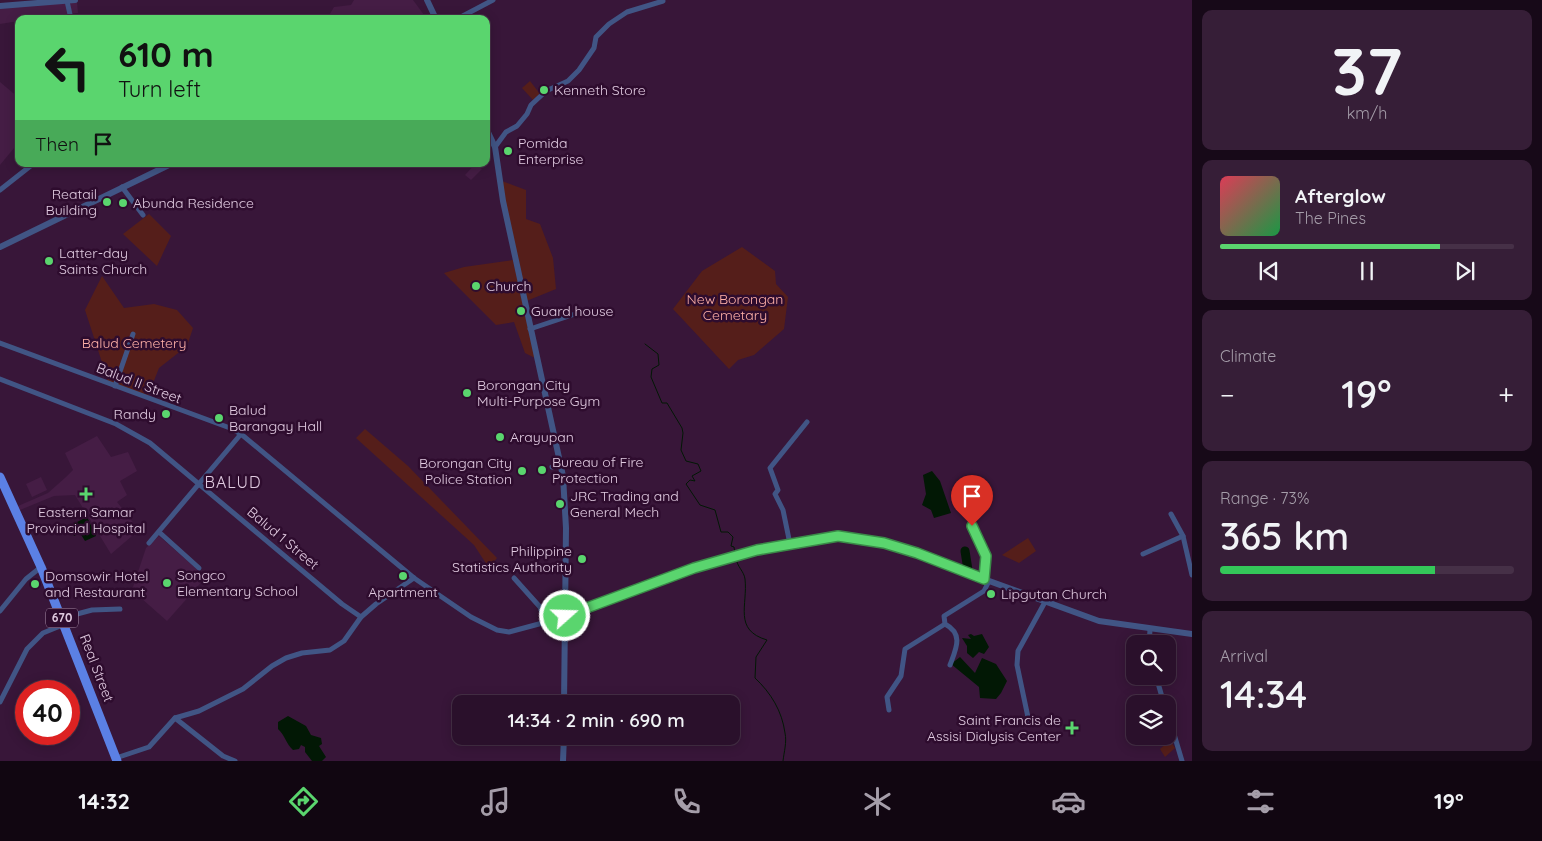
<!DOCTYPE html>
<html lang="en">
<head>
<meta charset="utf-8">
<style>
	:root { --surface:#2a102b; --page:#361e37; --text:#f1f3f6; --muted:#a59da9; --line:#463047; --accent:#5ad56e }
	body { margin:0; font-family:Quicksand,sans-serif; background:var(--page); color:var(--text); height:100vh; display:flex; flex-direction:column; font-size:19px; white-space:nowrap }
	* { box-sizing:border-box; margin:0 }
	p { font-size:16px; color:var(--muted) }
	.icon { flex:none; width:28px; height:28px; fill:none; stroke:currentColor; stroke-width:2; stroke-linecap:round; stroke-linejoin:round }
	.map { position:relative; flex:1; overflow:hidden }
	.drawer { display:flex; flex-direction:column; gap:10px; padding:10px; background:#170918; width:350px }
	.drawer>* { flex:none }
	.guide { position:absolute; left:15px; top:15px; width:475px; height:152px; border-radius:10px; box-shadow:0 2px 12px #0003,0 0 0 1px var(--line); background:#5ad56e; color:#111; overflow:hidden }
	.buttons { position:absolute; left:1126px; top:635px; display:grid; gap:10px }
	.buttons a { display:grid; place-items:center; width:50px; height:50px; border-radius:10px; background:var(--surface); box-shadow:0 2px 12px #0003,0 0 0 1px var(--line); font-size:25px }
	.speed { position:absolute; left:15px; top:680px; display:flex; gap:10px; font-size:25px; font-weight:700; text-align:center }
	.speed>* { display:grid; place-content:center; width:65px; height:65px; border-radius:50%; background:var(--surface); box-shadow:0 2px 12px #0003,0 0 0 1px var(--line); line-height:1 }
	.speed .limit { border:8px solid #d22; background:#fff; color:#111 }
	.pin { position:absolute; display:grid; place-items:center; width:42px; height:42px; color:#fff; margin:-51px -21px; border-radius:50% 50% 50% 0; rotate:-45deg; box-shadow:0 0 5px #0007 }
	.pin .icon { rotate:45deg }
	.me { position:absolute; width:55px; margin:-28px; rotate:70deg; stroke-linejoin:round; filter:drop-shadow(0 0 4px #0008) }
	.turn { display:flex; align-items:center; gap:18px; height:105px; padding:0 20px; font-size:22px }
	.turn .icon { width:65px; height:65px; stroke-width:2.5 }
	.turn b { display:block; font-size:35px; line-height:42px }
	.then { display:flex; align-items:center; height:48px; padding:0 20px; background:#0003; gap:10px; font-size:19px }
	.big { font-size:38px; font-weight:600; line-height:1.1 }
	.drawer .tile { flex:1; display:flex; flex-direction:column; justify-content:center; gap:8px; min-width:0; padding:0 18px; border-radius:10px; background:var(--page) }
	.drawer .dial { align-items:center; gap:0 }
	.dial b { font-size:65px; line-height:1 }
	.song { display:flex; align-items:center; gap:15px }
	.cover { width:60px; height:60px; border-radius:8px; background:linear-gradient(135deg,hsl(350 70% 55%),hsl(140 70% 35%)) }
	.played { height:5px; border-radius:2px; background:linear-gradient(90deg,var(--accent) 75%,var(--line) 75%) }
	.keys { display:flex; justify-content:space-around; direction:ltr }
	.heat { display:flex; justify-content:space-between; align-items:center; font-size:28px; direction:ltr }
	.charge { height:8px; border-radius:4px; background:linear-gradient(90deg,#34c759 73%,var(--line) 0) }
	.trip { position:absolute; left:452px; top:695px; width:288px; height:50px; border-radius:10px; background:var(--surface); box-shadow:0 2px 12px #0003,0 0 0 1px var(--line); font-weight:600; line-height:50px; text-align:center }
	.dock { display:flex; height:80px; justify-content:space-around; align-items:center; background:#110611; color:var(--muted) }
	.dock .icon { width:35px; height:35px }
	.dock .active { color:var(--accent) }
	.dock b { font-size:22px; color:var(--text) }
	main { display:flex; flex:1; min-height:0 }
	.map>svg:first-child { display:block }
	.built { fill:#451d45 }
	.green { fill:#551e1a }
	.water { fill:#021805 }
	.lines { fill:none; stroke-linecap:round; stroke-linejoin:round }
	.stream { stroke:#021805; stroke-width:1 }
	.river { stroke:#021805; stroke-width:9 }
	.minor { stroke:#415585; stroke-width:5 }
	.tertiary { stroke:#415585; stroke-width:6 }
	.primary { stroke:#5b80e4; stroke-width:9 }
	.route-casing { stroke:#3a8a48; stroke-width:12 }
	.route { stroke:#5ad56e; stroke-width:9 }
	.poi-dot { fill:#5ad56e; stroke:#2e0c2e; stroke-width:2 }
	.labels { text-anchor:middle; stroke-width:5; stroke-linejoin:round; paint-order:stroke }
	.shield { fill:#2e0c2e; stroke:#ab91ab; stroke-width:1 }
	.shield-label { font-size:12px; font-weight:bold; fill:#e0cae0 }
	.poi-label { font-size:14px; fill:#e0cae0; stroke:#2e0c2e; text-anchor:start }
	.park-label { font-size:14px; fill:#feb0a7; stroke:#2e0c2e }
	.street-label { font-size:14px; fill:#e0cae0; stroke:#2e0c2e }
	.quarter-label { font-size:16px; letter-spacing:1px; fill:#e0cae0; stroke:#2e0c2e }
</style>
</head>
<body>
<main>
<div class="map">
<svg width="1192" height="761" viewBox="0 0 1192 761">
	<rect width="100%" height="100%" fill="#381639"/>
	<g class="built">
		<polygon points="354,0 413,0 427,19 327,19 334,7 351,5"/>
		<polygon points="77,2 78,13 19,19 19,21 0,24 0,8"/>
		<polygon points="0,82 19,98 19,142 0,165"/>
		<polygon points="475,164 482,169 471,180 465,175"/>
		<polygon points="97,436 111,457 128,452 137,471 120,481 127,495 117,502 139,530 111,554 75,495 54,496 20,510 18,506 48,493 66,477 73,470 65,453"/>
		<polygon points="41,477 47,490 32,497 26,484"/>
		<polygon points="159,536 206,577 167,621 132,590 146,548"/>
	</g>
	<g class="green">
		<polygon points="530,81 540,94 533,100 522,88"/>
		<polygon points="499,180 526,190 526,219 540,224 553,258 556,289 524,302"/>
		<polygon points="149,214 171,236 157,266 123,234"/>
		<polygon points="742,247 775,271 776,284 788,297 784,329 754,355 738,360 729,369 673,309 702,271"/>
		<polygon points="513,260 535,358 525,353 514,322 496,325 444,273 464,267"/>
		<polygon points="102,276 124,308 154,304 177,310 193,328 187,346 159,368 147,398 109,384 85,310"/>
		<polygon points="365,429 408,466 497,558 489,568 474,545 356,438"/>
		<polygon points="1028,538 1036,551 1019,563 1002,555"/>
		<polygon points="1170,740 1175,748 1165,757 1160,749"/>
	</g>
	<g class="water">
		<polygon points="932,471 940,481 951,513 934,518 931,510 922,505 926,494 923,475"/>
		<polygon points="87,517 96,536 85,541 80,533 74,536 69,526"/>
		<polygon points="971,634 974,636 982,634 989,647 984,654 979,652 973,658 967,653 967,646 962,638 971,639 968,635"/>
		<polygon points="960,657 975,673 982,658 996,664 1007,681 1001,693 996,699 980,698 979,687 951,664"/>
		<path d="M288,716L306,726L311,735L321,738L322,744L319,746L326,757L322,761H312L305,752V747L301,745L299,749L293,750C286,744 285,735 278,729V722Z"/>
	</g>
	<g class="lines">
		<g class="stream">
			<polyline points="645,344 658,354 659,365 652,369 651,377 662,403 667,403 682,428 683,433 681,450 686,461 698,464 701,471 692,476 695,481 690,480 686,484 700,505 715,510 721,532 728,532 733,537 731,546 734,547 735,554"/>
			<path d="M736,558C737,567 744,571 745,579C748,605 733,630 767,640L756,657L755,678C771,693 782,711 785,733C787,742 784,752 783,761"/>
		</g>
		<polyline class="river" points="965,551 968,570"/>
		<g class="minor">
			<polyline points="67,1 71,19"/>
			<polyline points="457,19 493,0"/>
			<polyline points="495,147 506,132 517,126 527,114 531,105 546,91 568,81 579,70 594,48 596,37 609,24 627,12 663,1"/>
			<polyline points="122,187 143,215"/>
			<polyline points="0,190 33,164"/>
			<polyline points="530,329 578,313"/>
			<polyline points="0,343 230,428 241,434 414,578 471,617 497,630 509,632 565,617"/>
			<polyline points="0,379 116,424 150,443 342,604 361,617 376,604 414,578"/>
			<polyline points="115,386 133,334"/>
			<polyline points="552,467 561,465"/>
			<polyline points="1171,514 1183,536 1192,575"/>
			<polyline points="972,526 986,556 984,579"/>
			<polyline points="159,532 199,568"/>
			<polyline points="149,543 241,434"/>
			<polyline points="790,544 783,510 775,494 778,490 770,468 807,422"/>
			<polyline points="1143,554 1183,536"/>
			<polyline points="514,578 540,607 545,622"/>
			<polyline points="0,611 26,579 41,567"/>
			<polyline points="62,618 92,610 120,609"/>
			<polyline points="1149,644 1150,630"/>
			<path d="M950,665C956,649 964,634 945,624L944,616L984,591L989,581"/>
			<polyline points="1156,676 1164,704"/>
			<polyline points="0,702 27,649 43,633 65,624"/>
			<polyline points="889,710 887,697 901,676 905,649 945,624"/>
			<polyline points="1168,714 1182,761"/>
			<polyline points="175,718 223,756 235,761"/>
			<polyline points="1029,722 1017,665 1018,651 1045,602"/>
			<polyline points="116,758 149,747 175,718 199,711 243,689 272,666 286,658 302,653 330,650 344,641 361,617"/>
		</g>
		<g class="tertiary">
			<polyline points="427,0 436,19"/>
			<polyline points="0,6 75,0"/>
			<polyline points="486,128 495,147 503,201 563,476 566,528 564,704"/>
			<polyline points="0,247 171,164"/>
			<polyline points="565,617 694,568 757,550 838,536 884,543 936,558 959,570 1099,621 1192,634"/>
			<polyline points="563,761 564,736"/>
		</g>
		<polyline class="primary" points="0,477 41,567 117,761"/>
	</g>
	<g class="lines">
		<defs>
			<polyline id="route" points="565,616 694,568 757,550 838,536 884,543 917,553 984,579 986,556 972,526"/>
		</defs>
		<use href="#route" class="route-casing"/>
		<use href="#route" class="route"/>
	</g>
	<g class="poi-dot">
		<circle cx="544" cy="90" r="5"/>
		<circle cx="508" cy="151" r="5"/>
		<circle cx="107" cy="202" r="5"/>
		<circle cx="123" cy="203" r="5"/>
		<circle cx="49" cy="261" r="5"/>
		<circle cx="476" cy="286" r="5"/>
		<circle cx="521" cy="311" r="5"/>
		<circle cx="467" cy="393" r="5"/>
		<circle cx="166" cy="414" r="5"/>
		<circle cx="219" cy="418" r="5"/>
		<circle cx="500" cy="437" r="5"/>
		<circle cx="542" cy="470" r="5"/>
		<circle cx="522" cy="471" r="5"/>
		<path d="M83.5 486.5h5v5h5v5h-5v5h-5v-5h-5v-5h5z"/>
		<circle cx="560" cy="504" r="5"/>
		<circle cx="582" cy="559" r="5"/>
		<circle cx="403" cy="576" r="5"/>
		<circle cx="167" cy="583" r="5"/>
		<circle cx="35" cy="584" r="5"/>
		<circle cx="991" cy="594" r="5"/>
		<path d="M1069.5 720.5h5v5h5v5h-5v5h-5v-5h-5v-5h5z"/>
	</g>
	<g class="labels">
		<rect class="shield" x="46" y="608.5" width="32" height="19" rx="4"/>
		<g class="shield-label">
			<text x="62" y="622">670</text>
		</g>
		<g class="poi-label">
			<text x="554" y="95">Kenneth Store</text>
			<text x="518" y="148">Pomida<tspan x="518" dy="16">Enterprise</tspan></text>
			<text x="97" y="199" text-anchor="end">Reatail<tspan x="97" dy="16">Building</tspan></text>
			<text x="133" y="208">Abunda Residence</text>
			<text x="59" y="258">Latter-day<tspan x="59" dy="16">Saints Church</tspan></text>
			<text x="486" y="291">Church</text>
			<text x="531" y="316">Guard house</text>
			<text x="477" y="390">Borongan City<tspan x="477" dy="16">Multi-Purpose Gym</tspan></text>
			<text x="229" y="415">Balud<tspan x="229" dy="16">Barangay Hall</tspan></text>
			<text x="156" y="419" text-anchor="end">Randy</text>
			<text x="510" y="442">Arayupan</text>
			<text x="552" y="467">Bureau of Fire<tspan x="552" dy="16">Protection</tspan></text>
			<text x="512" y="468" text-anchor="end">Borongan City<tspan x="512" dy="16">Police Station</tspan></text>
			<text x="570" y="501">JRC Trading and<tspan x="570" dy="16">General Mech</tspan></text>
			<text x="86" y="517" text-anchor="middle">Eastern Samar<tspan x="86" dy="16">Provincial Hospital</tspan></text>
			<text x="572" y="556" text-anchor="end">Philippine<tspan x="572" dy="16">Statistics Authority</tspan></text>
			<text x="177" y="580">Songco<tspan x="177" dy="16">Elementary School</tspan></text>
			<text x="45" y="581">Domsowir Hotel<tspan x="45" dy="16">and Restaurant</tspan></text>
			<text x="403" y="597" text-anchor="middle">Apartment</text>
			<text x="1001" y="599">Lipgutan Church</text>
			<text x="1061" y="725" text-anchor="end">Saint Francis de<tspan x="1061" dy="16">Assisi Dialysis Center</tspan></text>
		</g>
		<g class="park-label">
			<text x="735" y="304">New Borongan<tspan x="735" dy="16">Cemetary</tspan></text>
			<text x="134" y="348">Balud Cemetery</text>
		</g>
		<g class="street-label">
			<text transform="translate(139 383) rotate(21)" y="5">Balud II Street</text>
			<text transform="translate(283 538) rotate(40)" y="5">Balud 1 Street</text>
			<text transform="translate(97 668) rotate(69)" y="5">Real Street</text>
		</g>
		<g class="quarter-label">
			<text x="233" y="488">BALUD</text>
		</g>
	</g>
</svg>
<div class="buttons">
<a><svg class="icon" aria-label="search" viewBox="0 0 24 24"><circle cx="10" cy="10" r="6"/><path d="M15 15l6 6"/></svg></a>
<a><svg class="icon" aria-label="layers" viewBox="0 0 24 24"><path d="M12 4l9 5-9 5-9-5zM3 14l9 5 9-5"/></svg></a>
</div>
<div class="speed"><div class="limit">40</div></div>
<div class="pin" style="left:972px;top:526px;background:#d93025"><svg class="icon" aria-label="arrive" viewBox="0 0 24 24"><path d="M6 21V4h12l-3 4 3 4H6"/></svg></div>
<svg class="me" style="left:565px;top:616px" viewBox="-20 -20 40 40"><circle r="17" fill="#5ad56e" stroke="#fff" stroke-width="3"/><path d="M0-11L8 9 0 5-8 9z" fill="#fff"/></svg>
<div class="trip">14:34 · 2 min · 690 m</div>
<div class="guide">
<div class="turn"><svg class="icon" aria-label="left" viewBox="0 0 24 24"><path d="M17 20v-9H6M10 6l-5 5 5 5"/></svg><div><b>610 m</b>Turn left</div></div>
<div class="then">Then<svg class="icon" aria-label="arrive" viewBox="0 0 24 24"><path d="M6 21V4h12l-3 4 3 4H6"/></svg></div>
</div>
</div>
<section class="drawer">
<div class="tile dial"><b>37</b><p>km/h</p></div>
<div class="tile">
<div class="song"><i class="cover"></i><div><b>Afterglow</b><p>The Pines</p></div></div>
<div class="played"></div>
<div class="keys"><svg class="icon" aria-label="previous" viewBox="0 0 24 24"><path d="M18 5L8 12l10 7zM5 5v14"/></svg><svg class="icon" aria-label="pause" viewBox="0 0 24 24"><path d="M8 5v14M16 5v14"/></svg><svg class="icon" aria-label="next" viewBox="0 0 24 24"><path d="M6 5l10 7-10 7zM19 5v14"/></svg></div>
</div>
<div class="tile"><p>Climate</p>
<div class="heat"><a>−</a><b class="big">19°</b><a>+</a></div>
</div>
<div class="tile"><p>Range · 73%</p><b class="big">365 km</b><div class="charge"></div></div>
<div class="tile"><p>Arrival</p><b class="big">14:34</b></div>
</section>
</main>
<nav class="dock">
<b>14:32</b>
<svg class="icon active" aria-label="directions" viewBox="0 0 24 24"><path d="M12 3l9 9-9 9-9-9zM9 14v-3h6M13 9l2 2-2 2"/></svg>
<svg class="icon" aria-label="music" viewBox="0 0 24 24"><path d="M9 18V5l10-2v13"/><circle cx="6" cy="18" r="3"/><circle cx="16" cy="16" r="3"/></svg>
<svg class="icon" aria-label="phone" viewBox="0 0 24 24"><path d="M5 4h4l2 5-3 2q2 4 5 5l2-3 5 2v4C11 20 4 13 5 4z"/></svg>
<svg class="icon" aria-label="climate" viewBox="0 0 24 24"><path d="M12 3v18M4 7l16 10M4 17L20 7"/></svg>
<svg class="icon" aria-label="car" viewBox="0 0 24 24"><path d="M5 17H2v-5l4-1 3-4h7l3 4 3 1v5h-3M9 17h6M6 11h13"/><circle cx="7" cy="17" r="2"/><circle cx="17" cy="17" r="2"/></svg>
<svg class="icon" aria-label="filters" viewBox="0 0 24 24"><path d="M4 7h16M4 17h16"/><circle cx="9" cy="7" r="2"/><circle cx="15" cy="17" r="2"/></svg>
<b>19°</b>
</nav>
</body>
</html>
